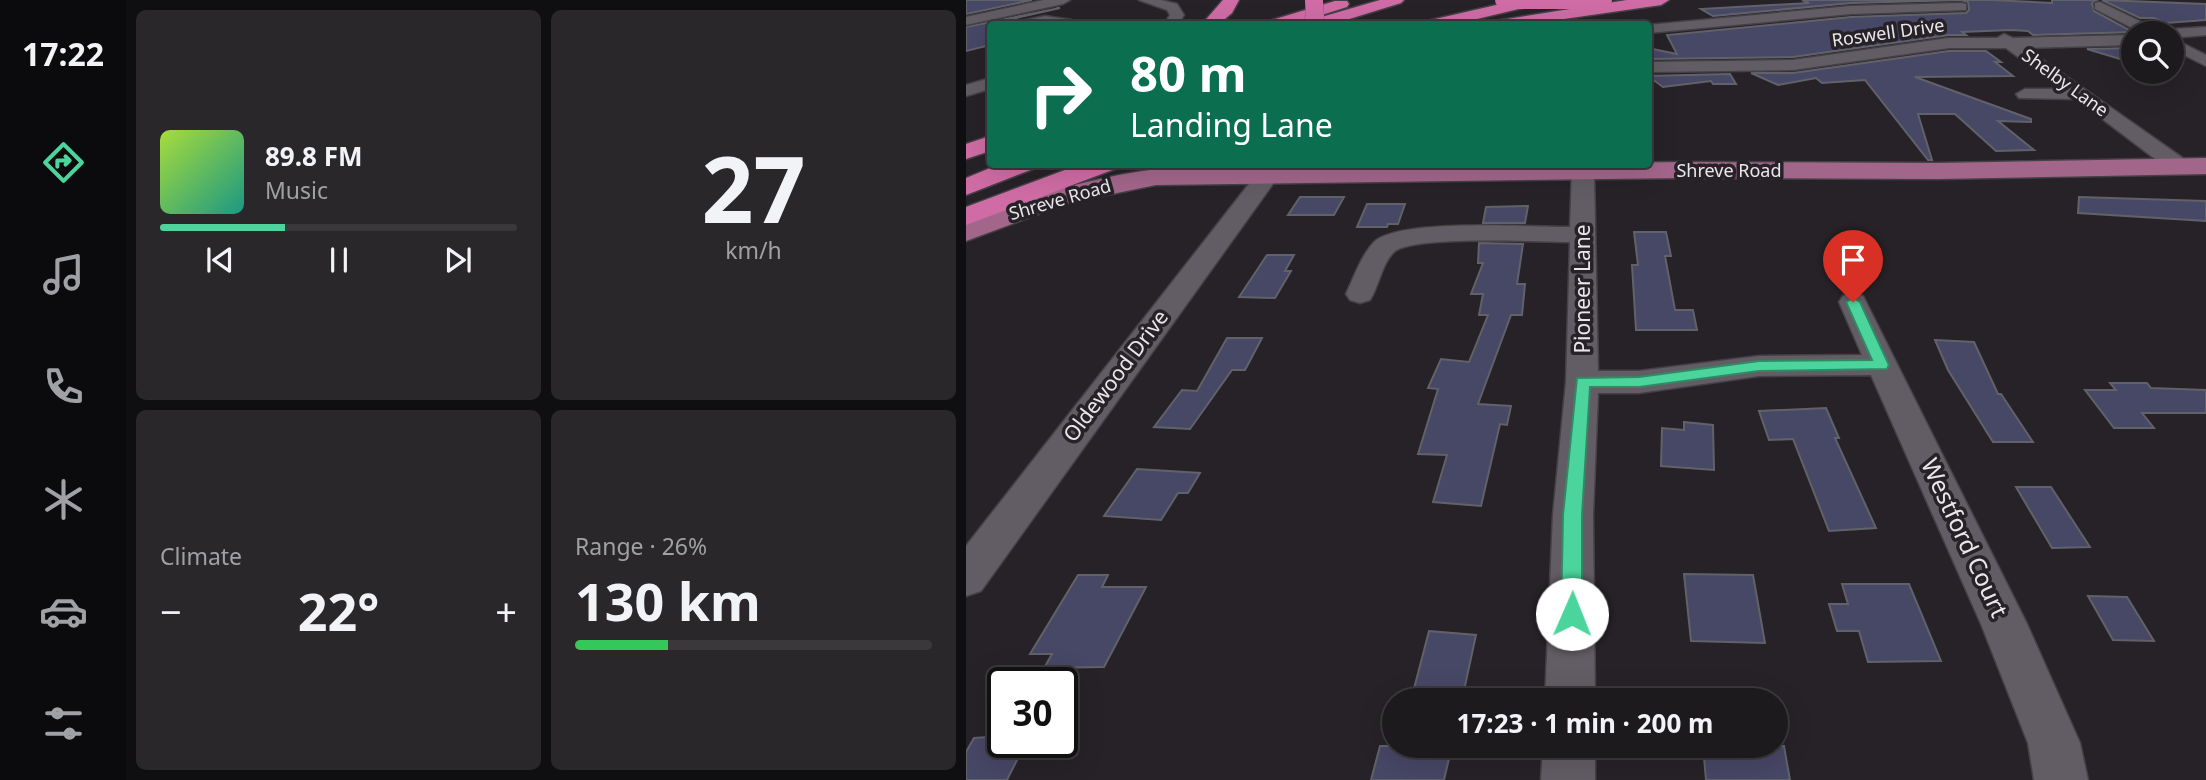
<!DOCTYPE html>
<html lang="en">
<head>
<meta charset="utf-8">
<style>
	:root { --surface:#1c1a1d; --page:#29272a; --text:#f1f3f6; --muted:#a0a1a4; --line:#3a383b; --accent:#4bd49b }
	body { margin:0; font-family:"Noto Sans",sans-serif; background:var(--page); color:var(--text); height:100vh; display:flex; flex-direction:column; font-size:26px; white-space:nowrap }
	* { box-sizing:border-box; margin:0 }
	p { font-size:23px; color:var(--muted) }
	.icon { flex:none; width:38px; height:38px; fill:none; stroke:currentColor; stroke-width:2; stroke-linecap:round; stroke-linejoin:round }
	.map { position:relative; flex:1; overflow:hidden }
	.panel { display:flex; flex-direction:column; gap:10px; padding:10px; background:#0f0e10; width:840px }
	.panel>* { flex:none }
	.guide { position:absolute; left:21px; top:21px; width:665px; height:147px; border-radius:7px; box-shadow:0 7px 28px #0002,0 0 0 2px var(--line); background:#0b6e4f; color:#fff; overflow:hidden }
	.tools { position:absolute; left:1155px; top:21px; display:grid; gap:14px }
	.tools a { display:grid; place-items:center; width:63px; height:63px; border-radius:50%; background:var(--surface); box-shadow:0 7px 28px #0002,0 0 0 2px var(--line); font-size:35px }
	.speed { position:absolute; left:21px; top:667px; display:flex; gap:14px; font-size:35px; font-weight:700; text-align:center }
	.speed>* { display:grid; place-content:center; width:91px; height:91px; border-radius:50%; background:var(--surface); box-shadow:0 7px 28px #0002,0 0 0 2px var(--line); line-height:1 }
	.speed .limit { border:4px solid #111; border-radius:10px; background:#fff; color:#111 }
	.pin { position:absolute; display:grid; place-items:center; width:60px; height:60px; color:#fff; margin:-72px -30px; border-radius:50% 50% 50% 0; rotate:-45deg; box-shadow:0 0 7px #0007 }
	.pin .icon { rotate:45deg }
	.me { position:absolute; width:77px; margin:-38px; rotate:1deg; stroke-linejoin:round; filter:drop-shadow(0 0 5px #0008) }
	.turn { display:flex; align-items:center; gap:24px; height:147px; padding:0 28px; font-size:32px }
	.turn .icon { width:91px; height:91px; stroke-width:2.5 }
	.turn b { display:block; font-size:49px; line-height:60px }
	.big { font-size:52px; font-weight:700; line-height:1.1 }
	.panel .tile { flex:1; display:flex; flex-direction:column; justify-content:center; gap:10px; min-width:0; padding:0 24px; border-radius:10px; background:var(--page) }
	.panel .dial { align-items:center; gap:0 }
	.dial b { font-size:91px; line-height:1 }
	.song { display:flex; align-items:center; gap:21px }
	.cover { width:84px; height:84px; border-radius:10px; background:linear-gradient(135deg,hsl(80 70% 55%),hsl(170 70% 35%)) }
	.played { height:7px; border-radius:4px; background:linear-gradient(90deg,var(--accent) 35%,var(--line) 35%) }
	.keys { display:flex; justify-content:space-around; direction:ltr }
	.heat { display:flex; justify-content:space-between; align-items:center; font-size:38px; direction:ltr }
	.charge { height:10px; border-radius:5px; background:linear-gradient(90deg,#34c759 26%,var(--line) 0) }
	.panel .tiles { flex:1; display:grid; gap:10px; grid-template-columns:repeat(2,1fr) }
	.trip { position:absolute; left:416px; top:688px; width:406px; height:70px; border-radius:35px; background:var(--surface); box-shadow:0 7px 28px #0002,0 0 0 2px var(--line); font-weight:700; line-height:70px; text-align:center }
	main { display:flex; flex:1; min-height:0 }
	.dock { display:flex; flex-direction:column; width:126px; justify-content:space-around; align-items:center; background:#0b0a0c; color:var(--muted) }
	.dock .icon { width:49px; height:49px }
	.dock .current { color:var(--accent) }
	.dock b { font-size:32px; color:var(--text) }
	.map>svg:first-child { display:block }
	.building { fill:#474766; stroke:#616269; stroke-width:2 }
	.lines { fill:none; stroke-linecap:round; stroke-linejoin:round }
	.minor-casing { stroke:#444045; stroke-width:3 }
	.major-casing { stroke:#444045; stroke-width:3 }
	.highway-casing { stroke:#444045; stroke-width:3 }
	.minor { fill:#625d64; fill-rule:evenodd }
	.major { fill:#a3668b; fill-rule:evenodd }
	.highway { fill:#cf6ca5; fill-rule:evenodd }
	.highway-bridge-casing { stroke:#444045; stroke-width:18; stroke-linecap:butt }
	.highway-bridge { stroke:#cf6ca5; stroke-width:18 }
	.route { fill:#4bd49b; stroke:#318a65; stroke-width:2 }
	.labels { text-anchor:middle; stroke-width:7; stroke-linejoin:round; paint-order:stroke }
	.far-street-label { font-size:18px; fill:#eae7eb; stroke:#262227 }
	.street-label { font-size:21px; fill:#eae7eb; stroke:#262227 }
	.near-street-label { font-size:24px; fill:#eae7eb; stroke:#262227 }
</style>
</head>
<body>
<main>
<nav class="dock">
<b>17:22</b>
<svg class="icon current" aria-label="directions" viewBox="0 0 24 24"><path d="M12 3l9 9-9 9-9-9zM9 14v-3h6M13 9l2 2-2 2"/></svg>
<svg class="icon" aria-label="music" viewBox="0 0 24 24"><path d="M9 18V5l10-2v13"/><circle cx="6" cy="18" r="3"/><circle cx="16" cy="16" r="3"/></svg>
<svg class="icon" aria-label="phone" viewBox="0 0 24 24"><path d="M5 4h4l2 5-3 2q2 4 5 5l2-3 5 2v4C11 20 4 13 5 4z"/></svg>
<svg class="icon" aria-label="climate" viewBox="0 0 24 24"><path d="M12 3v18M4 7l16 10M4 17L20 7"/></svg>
<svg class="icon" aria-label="car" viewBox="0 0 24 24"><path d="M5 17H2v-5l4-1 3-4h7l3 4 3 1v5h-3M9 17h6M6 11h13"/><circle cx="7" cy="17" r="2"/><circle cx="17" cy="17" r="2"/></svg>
<svg class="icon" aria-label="filters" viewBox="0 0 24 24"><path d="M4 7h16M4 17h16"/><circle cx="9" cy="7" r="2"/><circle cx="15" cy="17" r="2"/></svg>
</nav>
<section class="panel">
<div class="tiles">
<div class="tile">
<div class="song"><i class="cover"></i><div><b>89.8 FM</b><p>Music</p></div></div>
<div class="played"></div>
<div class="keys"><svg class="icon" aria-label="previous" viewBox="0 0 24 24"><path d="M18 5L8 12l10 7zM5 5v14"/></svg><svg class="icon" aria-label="pause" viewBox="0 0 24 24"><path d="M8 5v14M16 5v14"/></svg><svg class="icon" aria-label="next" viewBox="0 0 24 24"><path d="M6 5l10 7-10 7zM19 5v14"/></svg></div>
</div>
<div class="tile dial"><b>27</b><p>km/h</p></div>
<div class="tile"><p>Climate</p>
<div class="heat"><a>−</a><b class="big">22°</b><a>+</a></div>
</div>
<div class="tile"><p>Range · 26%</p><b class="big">130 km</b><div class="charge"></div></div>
</div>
</section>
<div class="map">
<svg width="1240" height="780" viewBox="0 0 1240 780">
	<rect width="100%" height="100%" fill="#262227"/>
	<g class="building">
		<polygon points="0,0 66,0 0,14"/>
		<polygon points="836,0 1026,0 1086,3 1086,0 1131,0 1126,3 1128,11 1167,32 1067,35 1062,31 1045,30 996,32 1000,35 983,35 827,57 682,59 682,48 711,54 701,35 885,17 1000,13 1003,10 1002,2 995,0 885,3 747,16 735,9 843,3"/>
		<polygon points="1136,0 1240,4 1240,20 1200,23 1188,18 1174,18"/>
		<polygon points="94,8 24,24 24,45 0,51 0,27"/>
		<polygon points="1167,48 1167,63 1121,49"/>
		<polygon points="983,51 1020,51 1035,62 1029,62 1047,76 949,77 1065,119 1065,122 1032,121 1068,150 1030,151 989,114 952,114 966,160 962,160 899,80 856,83 850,78 812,85 785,73 827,73"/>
		<polygon points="764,74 770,84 747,84 745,81 697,87 682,76"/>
		<polygon points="334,197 378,197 368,215 322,215"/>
		<polygon points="1113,197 1240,201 1240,221 1112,213"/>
		<polygon points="401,204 439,204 432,224 422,224 421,227 391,227"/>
		<polygon points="562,206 559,223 517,223 520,207"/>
		<polygon points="668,232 700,232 705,256 699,256 709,310 727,310 731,330 670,330 666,265 672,265"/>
		<polygon points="513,243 557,244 551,284 559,284 556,315 545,315 512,404 545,406 541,425 534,424 515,506 467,502 481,455 452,454 472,389 462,388 475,359 503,362 522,315 513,315 517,294 505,294 517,263 512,263"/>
		<polygon points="301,255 328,255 319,271 325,271 309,298 273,297"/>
		<polygon points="261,338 296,338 279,370 266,370 224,429 188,427 216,390 231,391"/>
		<polygon points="969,340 1008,342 1032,394 1035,394 1067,442 1027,442 982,370"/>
		<polygon points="1144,383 1181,383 1185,388 1240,390 1240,413 1176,413 1188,428 1148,428 1119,390 1150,390"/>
		<polygon points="860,408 873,438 869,438 910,528 863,531 827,439 803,440 793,411"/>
		<polygon points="718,422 747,425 748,470 695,466 696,428 718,430"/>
		<polygon points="171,469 234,473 222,493 212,493 195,520 138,516"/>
		<polygon points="1050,487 1085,487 1124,547 1086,548"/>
		<polygon points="718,574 787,575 799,643 725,641"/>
		<polygon points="112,575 142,575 136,587 180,587 138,667 78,668 86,654 64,654"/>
		<polygon points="876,584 943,584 975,661 902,662 893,631 871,631 863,604 882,604"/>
		<polygon points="1122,596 1161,597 1188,641 1147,640"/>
		<polygon points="463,631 510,635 496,700 445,700"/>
		<polygon points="37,736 37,742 60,742 41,780 0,780 0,752 8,738"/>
		<polygon points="414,746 486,746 478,780 405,780"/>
		<polygon points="737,746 818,746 824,780 740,780"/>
	</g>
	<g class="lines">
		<defs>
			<g id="minor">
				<polygon points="78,0 104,0 97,4 0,25 0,17"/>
				<polygon points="173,0 195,0 211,4 218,15 212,24 198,24 204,15 201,10"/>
				<polygon points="1134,2 1192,30 1194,33 1176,33 1129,9 1129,3"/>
				<polygon points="995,3 1000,4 1000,10 885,14 682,33 682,25 885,6"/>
				<polygon points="79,16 106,20 113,24 53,24 55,21"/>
				<polygon points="1240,27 1240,35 1206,38 1240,55 1240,66 1206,49 1206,33 1199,33 1206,29"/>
				<polygon points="1038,34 1047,38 1167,35 1167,45 1060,48 1221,161 1224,166 1221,171 1205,171 1110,99 1053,98 1050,94 1059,89 1095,89 1040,48 983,48 827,70 682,72 682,62 827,60 983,38 1031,38"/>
				<polygon points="24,78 24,89 0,96 0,85"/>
				<path d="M617,164L625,166L628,171L632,371H673L793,356L896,355L873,302L877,296L887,293L897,296L1061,624L1114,743L1122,780H1068L1062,743L1015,624L905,375L793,376L673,393H632L627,515L629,700H579L587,515L600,382L604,242C574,242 446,235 428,252C416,263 413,286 404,300L394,303L384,300L380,294C388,277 395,256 408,242C433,218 567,227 604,227L606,171L609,166Z"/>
				<polygon points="301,169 309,171 312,176 309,181 15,591 0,596 0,546 293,171"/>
				<polygon points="577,746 629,746 629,780 575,780"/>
			</g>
			<path id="major" d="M1240,158V174L972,179L717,178L190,185L102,203L0,241V222C61,196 124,178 190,169L717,162L972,163Z"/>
			<g id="highway">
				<polygon points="257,0 273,0 266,13 253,24 236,24"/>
				<polygon points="414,0 438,0 435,3 367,24 343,24 345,20"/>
				<polygon points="552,0 576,1 573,4 490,24 463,24 465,20"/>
				<polygon points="661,0 703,0 695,5 563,24 533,24 535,20"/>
				<polygon points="369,1 381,1 383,4 381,7 327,24 304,24 306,20"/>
				<polygon points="24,136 24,151 0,159 0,144"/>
				<polygon points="34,164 70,164 67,169 0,195 0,178"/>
				<polygon points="115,164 152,164 149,169 0,225 0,207"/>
			</g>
		</defs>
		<use href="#minor" class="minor-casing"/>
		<use href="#major" class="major-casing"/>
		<use href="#highway" class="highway-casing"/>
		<use href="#minor" class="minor"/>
		<use href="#major" class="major"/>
		<use href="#highway" class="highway"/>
		<defs>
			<g id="highway-bridge">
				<polyline points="538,0 637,0"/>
				<polyline points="346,24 349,16 348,1"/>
			</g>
		</defs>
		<use href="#highway-bridge" class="highway-bridge-casing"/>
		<use href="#highway-bridge" class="highway-bridge"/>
	</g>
	<polygon class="route" points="887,298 894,302 923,365 921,369 793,371 673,387 624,387 616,515 616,614 613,620 606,623 598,620 595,614 597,515 611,378 673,377 793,361 906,360 880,302"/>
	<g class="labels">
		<g class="far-street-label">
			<text transform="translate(922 33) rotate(-8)" y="6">Roswell Drive</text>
			<text transform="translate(1099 83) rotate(36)" y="6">Shelby Lane</text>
			<text x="763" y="177">Shreve Road</text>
			<text transform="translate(94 200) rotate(-16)" y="6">Shreve Road</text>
		</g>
		<g class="street-label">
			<text transform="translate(617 289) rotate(-90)" y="7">Pioneer Lane</text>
			<text transform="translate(150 376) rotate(-53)" y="7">Oldewood Drive</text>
		</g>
		<g class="near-street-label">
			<text transform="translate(998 538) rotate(65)" y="8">Westford Court</text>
		</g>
	</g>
</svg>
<div class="tools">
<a><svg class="icon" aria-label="search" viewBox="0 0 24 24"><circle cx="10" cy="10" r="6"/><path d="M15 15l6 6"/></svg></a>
</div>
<div class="speed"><div class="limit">30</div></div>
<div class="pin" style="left:887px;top:302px;background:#d93025"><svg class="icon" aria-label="arrive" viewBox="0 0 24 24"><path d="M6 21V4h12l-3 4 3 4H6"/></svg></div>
<svg class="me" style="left:606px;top:614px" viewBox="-20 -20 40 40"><circle r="19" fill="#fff"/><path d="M0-13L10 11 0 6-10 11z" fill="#4bd49b"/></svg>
<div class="trip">17:23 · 1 min · 200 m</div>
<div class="guide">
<div class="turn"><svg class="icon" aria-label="right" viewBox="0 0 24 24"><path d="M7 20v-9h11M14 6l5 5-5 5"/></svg><div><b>80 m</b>Landing Lane</div></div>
</div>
</div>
</main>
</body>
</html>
